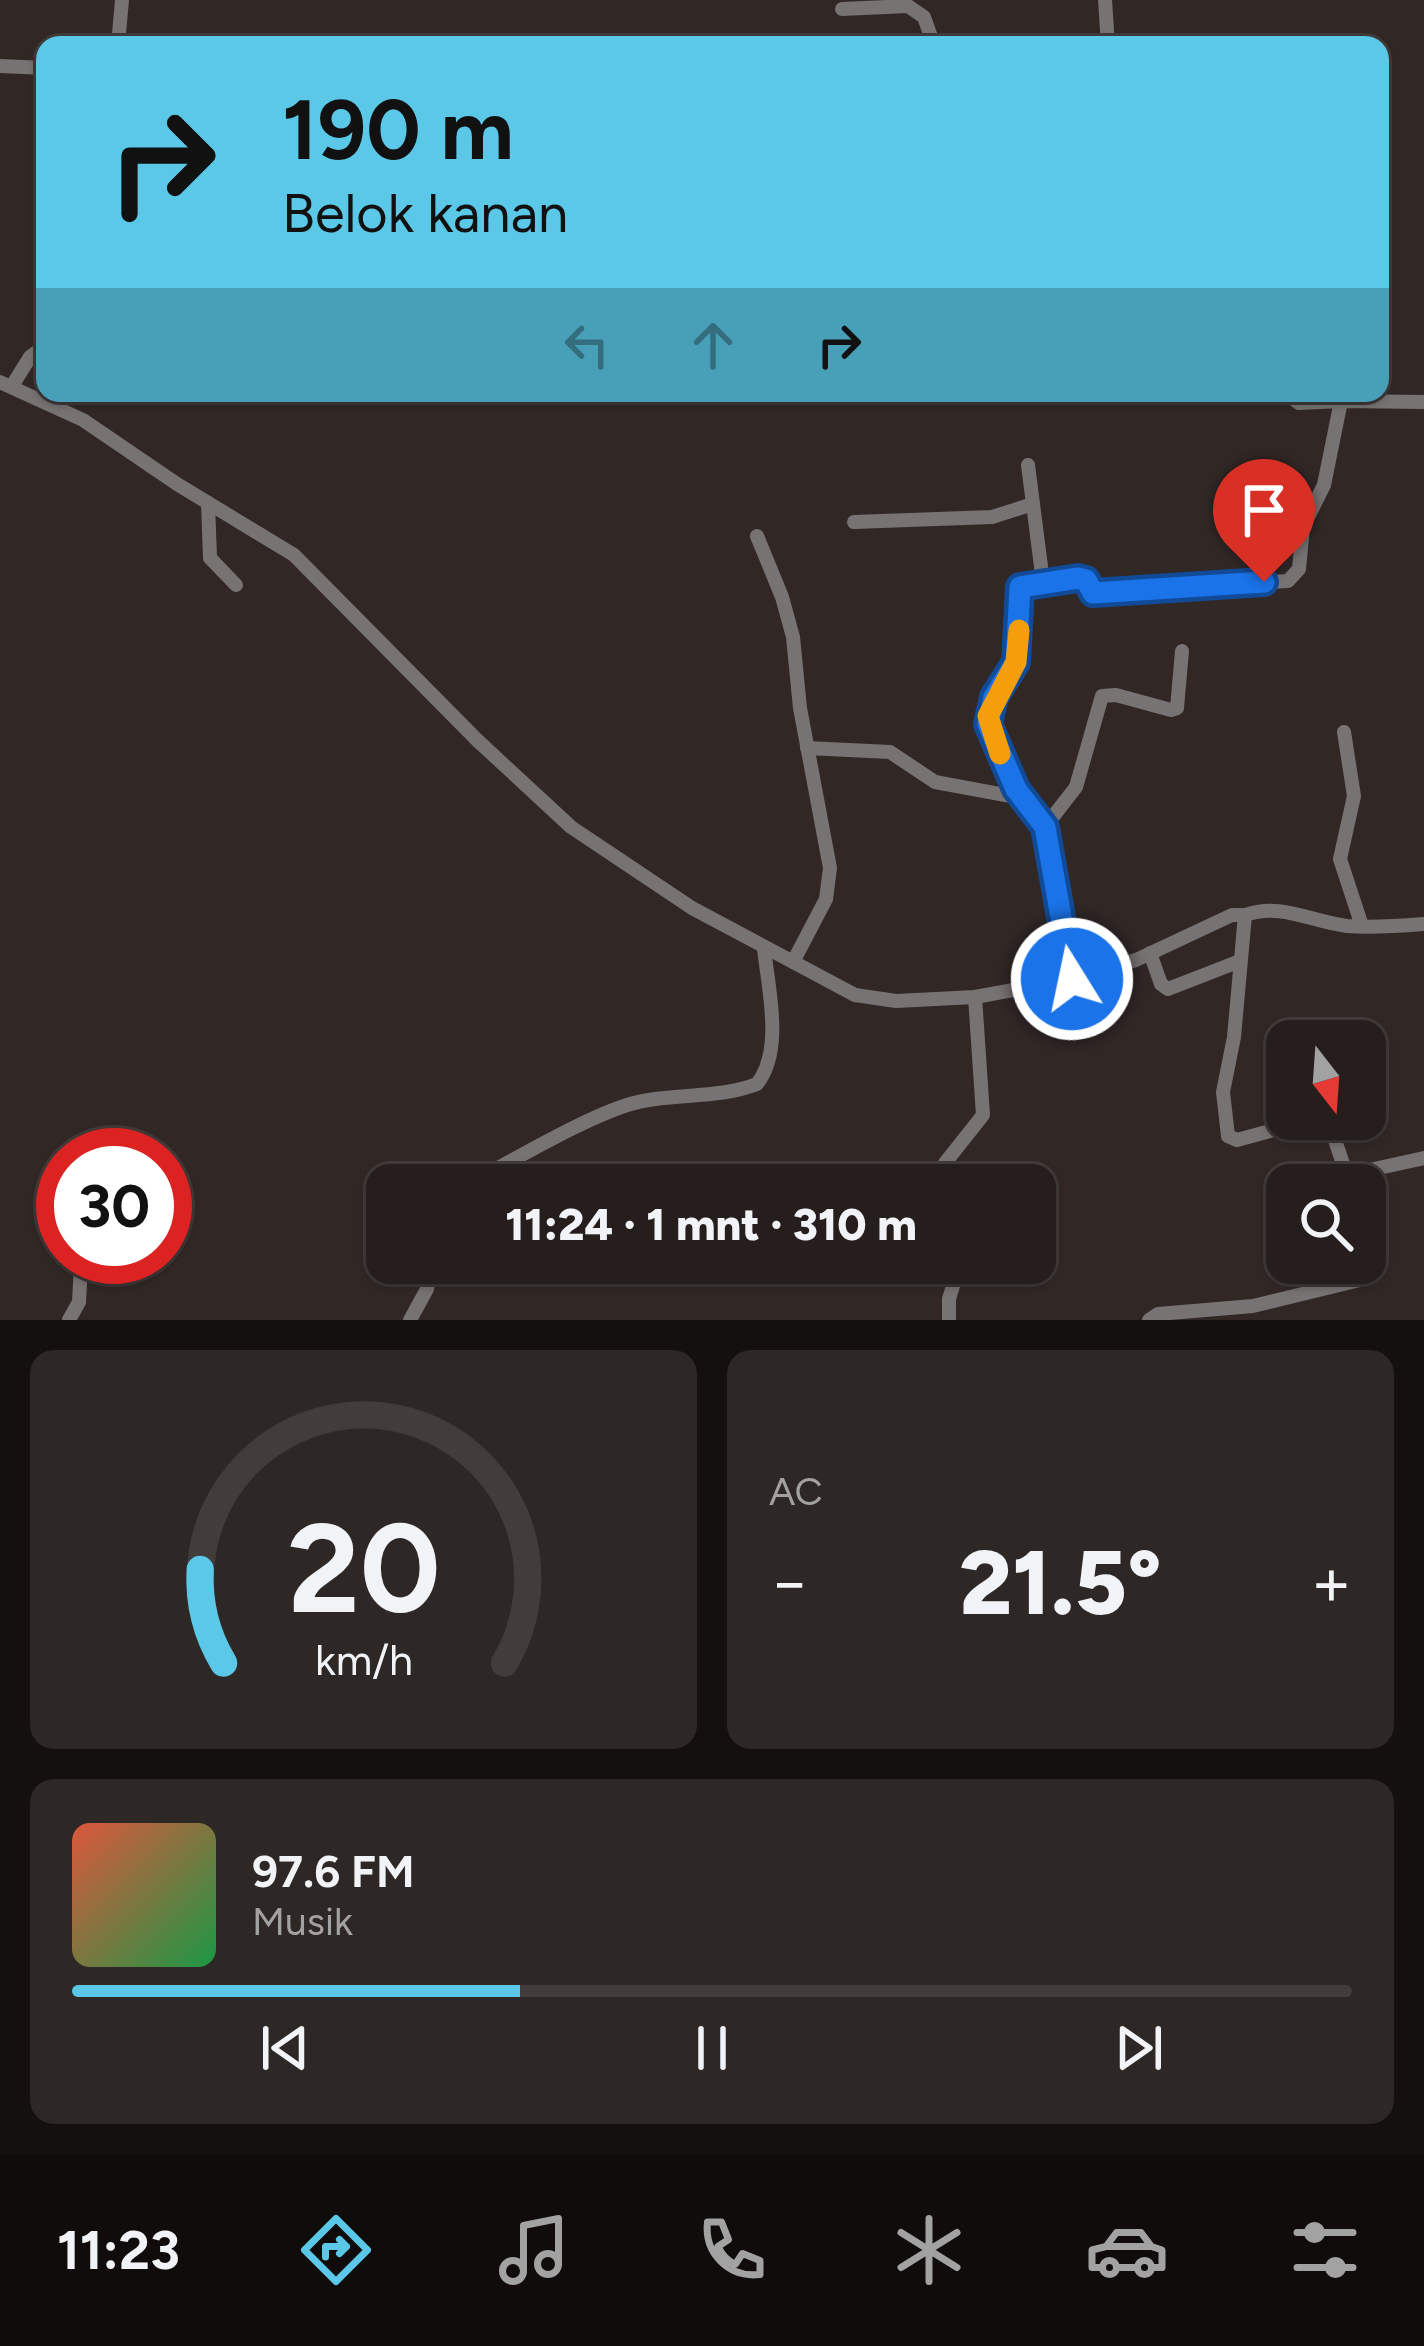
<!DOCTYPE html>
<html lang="id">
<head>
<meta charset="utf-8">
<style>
	:root { --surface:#251e1c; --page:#2d2725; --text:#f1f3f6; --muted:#a3a2a3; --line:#423c3b; --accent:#5bc8e7 }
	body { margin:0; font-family:Figtree,sans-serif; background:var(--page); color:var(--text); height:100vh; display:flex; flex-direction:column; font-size:45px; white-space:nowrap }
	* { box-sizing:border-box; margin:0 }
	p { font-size:39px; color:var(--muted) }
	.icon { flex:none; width:66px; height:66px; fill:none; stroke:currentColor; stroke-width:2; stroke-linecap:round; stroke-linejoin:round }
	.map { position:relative; height:1320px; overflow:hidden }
	.sheet { display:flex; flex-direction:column; gap:30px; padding:30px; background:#14100f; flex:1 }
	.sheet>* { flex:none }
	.hud { position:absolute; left:36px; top:36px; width:1353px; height:366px; border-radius:24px; box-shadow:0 3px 9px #0004,0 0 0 3px var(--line); background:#5bc8e7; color:#111; overflow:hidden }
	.needle { width:78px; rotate:163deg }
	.buttons { position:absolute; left:1266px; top:1020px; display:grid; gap:24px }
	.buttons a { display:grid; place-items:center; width:120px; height:120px; border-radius:24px; background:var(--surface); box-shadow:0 3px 9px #0004,0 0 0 3px var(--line); font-size:60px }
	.speed { position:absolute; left:36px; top:1128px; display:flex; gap:24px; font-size:60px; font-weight:700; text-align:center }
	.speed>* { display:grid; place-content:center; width:156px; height:156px; border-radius:50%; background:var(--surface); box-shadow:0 3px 9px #0004,0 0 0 3px var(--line); line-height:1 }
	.speed .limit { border:18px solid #d22; background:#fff; color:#111 }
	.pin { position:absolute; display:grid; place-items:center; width:102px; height:102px; color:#fff; margin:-123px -51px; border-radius:50% 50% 50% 0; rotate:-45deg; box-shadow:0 0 12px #0007 }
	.pin .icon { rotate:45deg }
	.me { position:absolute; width:132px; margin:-66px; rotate:350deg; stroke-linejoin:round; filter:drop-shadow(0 0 9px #0008) }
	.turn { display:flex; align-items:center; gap:42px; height:252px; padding:0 48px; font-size:54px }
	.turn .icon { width:156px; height:156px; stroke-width:2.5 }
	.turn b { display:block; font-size:84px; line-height:102px }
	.lanes { display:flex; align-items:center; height:114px; padding:0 48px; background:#0003; justify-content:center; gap:60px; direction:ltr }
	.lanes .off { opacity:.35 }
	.big { font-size:90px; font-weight:800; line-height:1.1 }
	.sheet .tile { flex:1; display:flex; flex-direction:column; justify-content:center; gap:18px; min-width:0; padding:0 42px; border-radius:24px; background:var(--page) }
	.sheet .dial { align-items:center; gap:0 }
	.dial svg { height:312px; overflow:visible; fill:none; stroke:var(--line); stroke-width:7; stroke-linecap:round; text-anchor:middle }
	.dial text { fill:var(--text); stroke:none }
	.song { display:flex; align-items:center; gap:36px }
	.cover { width:144px; height:144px; border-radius:18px; background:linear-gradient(135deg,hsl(10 70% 55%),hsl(140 70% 35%)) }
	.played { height:12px; border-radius:6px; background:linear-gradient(90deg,var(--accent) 35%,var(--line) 35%) }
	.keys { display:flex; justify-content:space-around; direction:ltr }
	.heat { display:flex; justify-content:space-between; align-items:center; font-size:66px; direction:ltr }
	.sheet .tiles { flex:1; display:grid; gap:30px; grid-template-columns:1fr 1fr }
	.tile:last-child { grid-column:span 2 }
	.trip { position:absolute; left:366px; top:1164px; width:690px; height:120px; border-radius:24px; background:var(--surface); box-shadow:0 3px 9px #0004,0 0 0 3px var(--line); font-weight:800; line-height:120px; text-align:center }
	.dock { display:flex; height:192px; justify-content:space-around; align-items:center; background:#0f0c0b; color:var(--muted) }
	.dock .icon { width:84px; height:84px }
	.dock .on { color:var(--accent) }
	.dock b { font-size:54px; color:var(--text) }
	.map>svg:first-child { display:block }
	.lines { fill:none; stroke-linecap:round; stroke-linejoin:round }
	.street { stroke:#777372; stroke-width:14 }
	.route-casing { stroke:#114b97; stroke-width:30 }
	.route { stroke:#1a73e8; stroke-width:21 }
	.slow { stroke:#f59e0b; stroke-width:21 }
</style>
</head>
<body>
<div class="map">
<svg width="1424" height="1320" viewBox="0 0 1424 1320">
	<rect width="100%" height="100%" fill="#312826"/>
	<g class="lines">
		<g class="street">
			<polyline points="1105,0 1108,45"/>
			<polyline points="842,9 908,6 924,17 934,45"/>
			<polyline points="118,45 122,0"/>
			<polyline points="254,45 254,41"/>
			<polyline points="0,66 45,68"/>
			<polyline points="0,382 83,420 177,484 294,555 477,740 571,827 692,908 855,995 896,1001 975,997 1072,979 1136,960 1232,915 1245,915 1234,1037 1223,1092 1228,1136 1237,1140 1314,1119"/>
			<polyline points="12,386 30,357 45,346"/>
			<polyline points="1285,393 1299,403 1341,401"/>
			<polyline points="1028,465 1043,582"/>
			<polyline points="208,503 210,558 236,585"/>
			<polyline points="854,522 992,517 1033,504"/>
			<polyline points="757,536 782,597 793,637 800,708 830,868 826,899 793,962"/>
			<polyline points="1344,732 1354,796 1340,859 1362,926"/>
			<polyline points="807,748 890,752 935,782 1022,798"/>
			<polyline points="1045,827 1076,787 1102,696 1116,695 1171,710 1177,708 1182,651"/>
			<path d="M1245,915C1281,902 1311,922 1347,926C1372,928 1399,926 1424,924"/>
			<polyline points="1150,953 1161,984 1168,989 1240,961"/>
			<polyline points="1072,979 1045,827 1015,789 988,724 989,709 1016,662 1020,587 1079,578 1086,580 1092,593 1288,581 1299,569 1303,527 1324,485 1341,401 1424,402"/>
			<polyline points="1328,1119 1350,1185"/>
			<polyline points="1347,1175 1424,1158"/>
			<path d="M466,1185C513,1161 578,1121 627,1105C669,1092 716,1100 757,1084C784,1050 768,988 764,948"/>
			<polyline points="951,1185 945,1163 983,1115 975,997"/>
			<polyline points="69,1320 79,1302 81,1265 90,1257"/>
			<polyline points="410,1320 427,1289 431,1263"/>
			<polyline points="949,1320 949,1299 960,1263"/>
			<polyline points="1149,1320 1158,1314 1253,1306 1368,1278 1376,1270 1365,1235"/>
		</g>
	</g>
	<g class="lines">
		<defs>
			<polyline id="route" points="1072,979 1045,827 1016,789 988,724 994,697 1016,662 1020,587 1078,578 1086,580 1093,593 1264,582"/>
		</defs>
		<use href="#route" class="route-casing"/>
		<use href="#route" class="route"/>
		<polyline class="slow" points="1000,754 988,716 1016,662 1019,630"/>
	</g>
</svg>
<div class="buttons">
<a><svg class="needle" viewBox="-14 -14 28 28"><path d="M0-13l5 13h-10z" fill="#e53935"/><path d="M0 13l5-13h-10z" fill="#a3a2a3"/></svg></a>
<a><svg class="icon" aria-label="search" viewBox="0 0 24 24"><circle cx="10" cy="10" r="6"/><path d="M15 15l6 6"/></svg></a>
</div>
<div class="speed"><div class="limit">30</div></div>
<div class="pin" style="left:1264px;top:582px;background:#d93025"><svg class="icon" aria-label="arrive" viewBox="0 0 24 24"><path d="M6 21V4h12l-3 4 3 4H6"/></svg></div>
<svg class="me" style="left:1072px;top:979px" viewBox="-20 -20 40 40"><circle r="17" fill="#1a73e8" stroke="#fff" stroke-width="3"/><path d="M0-11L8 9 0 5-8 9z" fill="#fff"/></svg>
<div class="trip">11:24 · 1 mnt · 310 m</div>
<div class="hud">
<div class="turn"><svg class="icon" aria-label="right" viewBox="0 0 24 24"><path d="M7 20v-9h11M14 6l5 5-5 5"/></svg><div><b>190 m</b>Belok kanan</div></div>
<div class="lanes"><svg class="icon off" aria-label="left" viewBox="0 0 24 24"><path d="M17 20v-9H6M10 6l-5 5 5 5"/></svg><svg class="icon off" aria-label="ahead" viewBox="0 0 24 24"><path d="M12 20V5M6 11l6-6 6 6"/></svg><svg class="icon" aria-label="right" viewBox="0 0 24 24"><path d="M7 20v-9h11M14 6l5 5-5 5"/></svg></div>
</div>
</div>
<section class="sheet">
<div class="tiles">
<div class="tile dial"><svg viewBox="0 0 100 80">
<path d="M14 69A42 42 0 1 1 86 69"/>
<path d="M14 69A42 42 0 0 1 8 45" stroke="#5bc8e7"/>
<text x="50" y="56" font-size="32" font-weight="700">20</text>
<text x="50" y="72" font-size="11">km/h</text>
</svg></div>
<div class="tile"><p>AC</p>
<div class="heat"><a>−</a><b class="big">21.5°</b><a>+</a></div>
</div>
<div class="tile">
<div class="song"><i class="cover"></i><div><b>97.6 FM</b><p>Musik</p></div></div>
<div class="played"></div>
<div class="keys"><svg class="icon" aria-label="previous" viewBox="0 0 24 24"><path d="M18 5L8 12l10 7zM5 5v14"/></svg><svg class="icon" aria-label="pause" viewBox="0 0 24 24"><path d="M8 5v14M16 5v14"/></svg><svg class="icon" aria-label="next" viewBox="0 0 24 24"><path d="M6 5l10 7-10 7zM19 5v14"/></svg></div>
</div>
</div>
</section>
<nav class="dock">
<b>11:23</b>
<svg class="icon on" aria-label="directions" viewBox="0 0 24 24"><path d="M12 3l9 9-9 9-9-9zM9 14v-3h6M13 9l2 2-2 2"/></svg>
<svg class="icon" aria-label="music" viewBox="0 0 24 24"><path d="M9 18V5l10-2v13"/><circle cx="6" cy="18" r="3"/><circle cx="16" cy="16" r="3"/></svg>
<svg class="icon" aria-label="phone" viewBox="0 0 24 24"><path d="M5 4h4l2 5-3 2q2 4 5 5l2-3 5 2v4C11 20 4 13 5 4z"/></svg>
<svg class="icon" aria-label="climate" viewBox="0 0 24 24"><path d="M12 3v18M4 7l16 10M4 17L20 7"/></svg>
<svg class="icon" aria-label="car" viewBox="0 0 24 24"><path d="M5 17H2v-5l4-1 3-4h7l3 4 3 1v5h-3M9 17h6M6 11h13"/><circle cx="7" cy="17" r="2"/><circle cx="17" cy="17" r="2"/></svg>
<svg class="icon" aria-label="filters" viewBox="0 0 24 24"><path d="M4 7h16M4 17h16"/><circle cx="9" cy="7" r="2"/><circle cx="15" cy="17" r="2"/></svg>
</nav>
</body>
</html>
